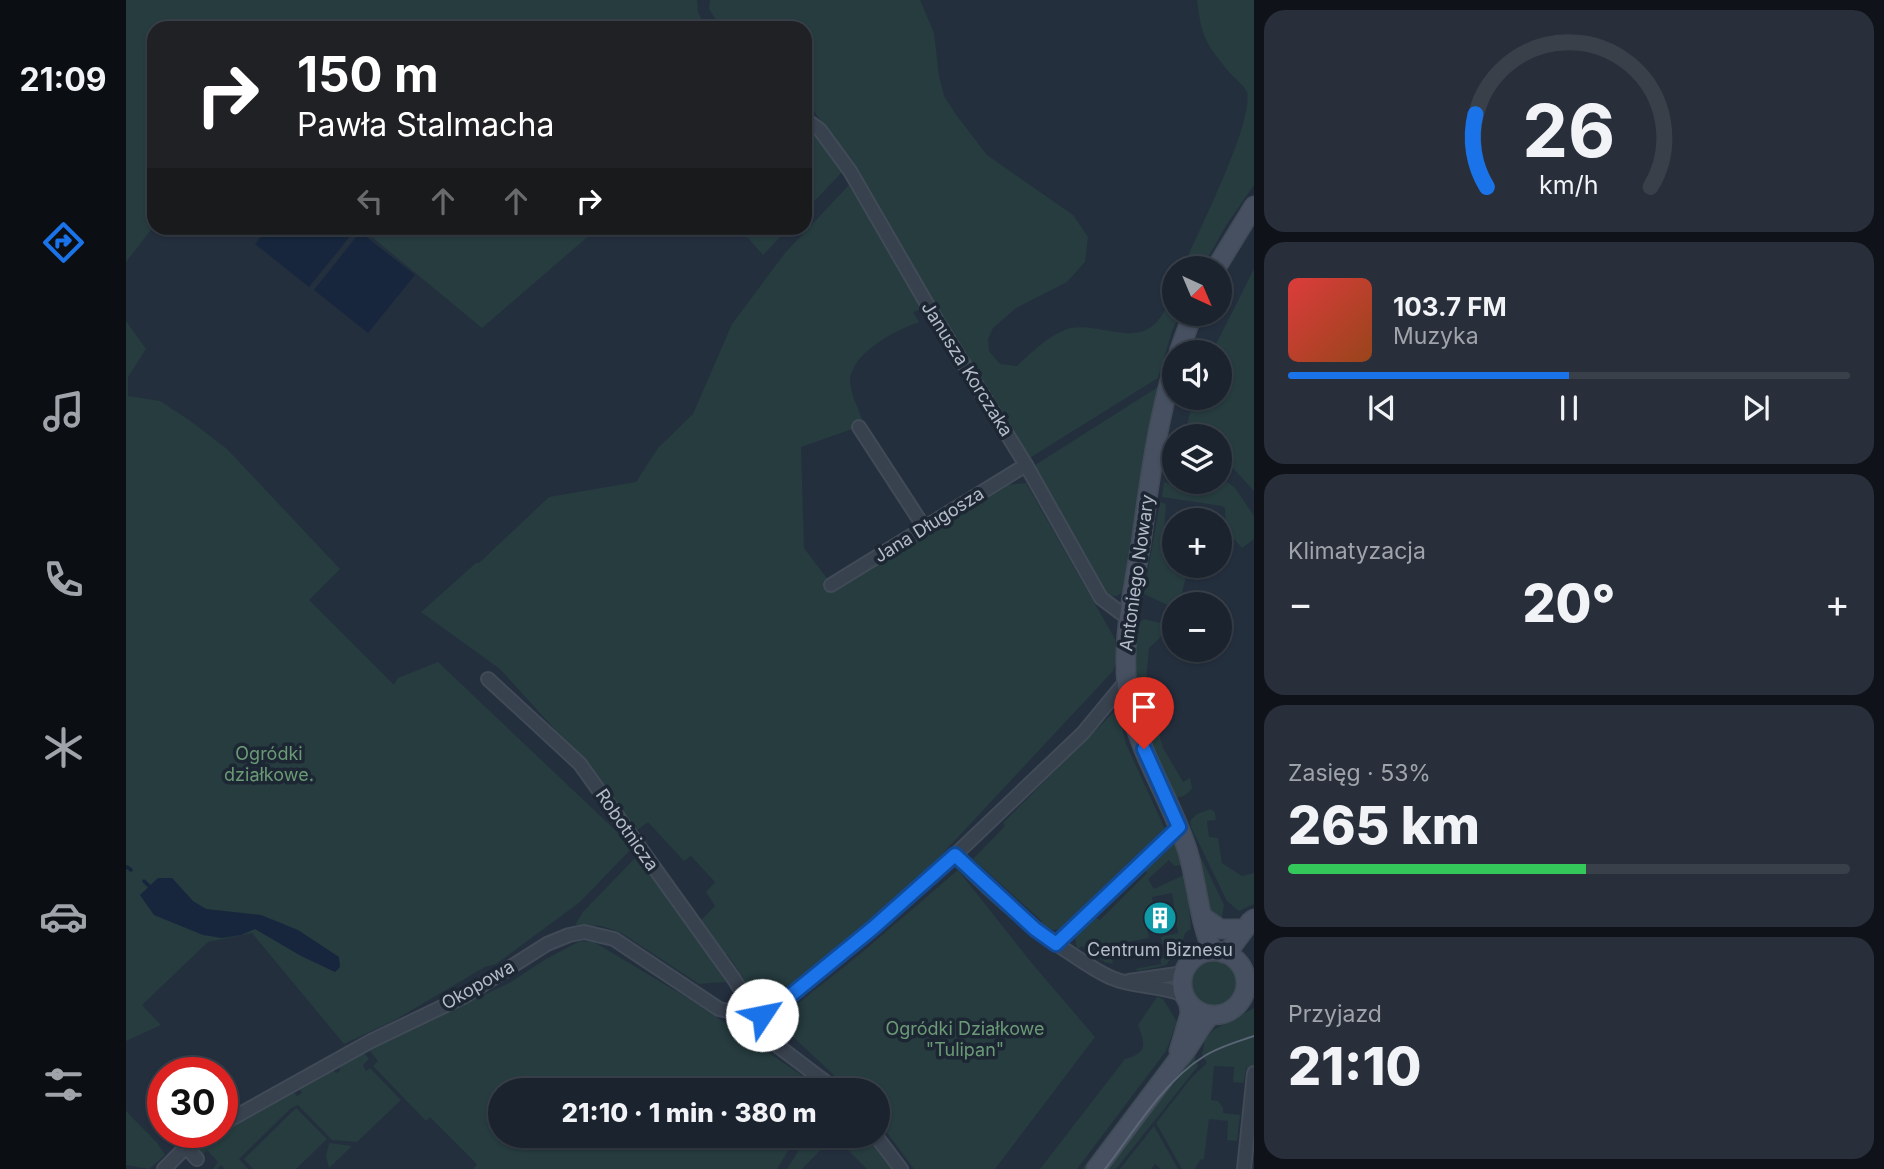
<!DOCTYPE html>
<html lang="pl">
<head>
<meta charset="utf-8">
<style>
	:root { --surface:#1b232e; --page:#282f3a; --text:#f1f3f6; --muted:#a0a4aa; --line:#39404a; --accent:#1a73e8 }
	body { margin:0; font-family:Inter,sans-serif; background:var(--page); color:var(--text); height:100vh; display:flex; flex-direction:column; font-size:26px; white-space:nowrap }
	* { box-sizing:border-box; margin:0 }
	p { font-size:23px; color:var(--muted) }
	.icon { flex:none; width:38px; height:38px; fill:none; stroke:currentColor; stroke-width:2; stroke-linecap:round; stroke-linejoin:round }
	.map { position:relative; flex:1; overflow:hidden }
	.details { display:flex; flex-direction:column; gap:10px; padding:10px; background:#0f1319; width:630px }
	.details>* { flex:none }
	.guide { position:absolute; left:21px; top:21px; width:665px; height:214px; border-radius:21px; box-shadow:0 2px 5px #0004,0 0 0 2px var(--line); background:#202124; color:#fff; overflow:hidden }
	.needle { width:46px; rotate:136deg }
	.tools { position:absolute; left:1036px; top:256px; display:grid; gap:14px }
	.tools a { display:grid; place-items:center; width:70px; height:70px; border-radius:50%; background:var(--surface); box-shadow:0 2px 5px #0004,0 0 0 2px var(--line); font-size:35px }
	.speed { position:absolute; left:21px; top:1057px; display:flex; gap:14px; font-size:35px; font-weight:700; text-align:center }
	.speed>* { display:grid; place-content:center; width:91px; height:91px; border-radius:50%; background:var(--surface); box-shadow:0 2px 5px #0004,0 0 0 2px var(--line); line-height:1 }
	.speed .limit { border:10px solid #d22; background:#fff; color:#111 }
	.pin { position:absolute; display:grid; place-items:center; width:60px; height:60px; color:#fff; margin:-72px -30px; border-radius:50% 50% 50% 0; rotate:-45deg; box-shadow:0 0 7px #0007 }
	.pin .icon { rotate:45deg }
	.me { position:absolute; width:77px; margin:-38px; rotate:56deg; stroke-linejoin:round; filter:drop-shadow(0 0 5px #0008) }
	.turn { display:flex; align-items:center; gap:24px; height:147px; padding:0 35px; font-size:32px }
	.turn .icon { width:91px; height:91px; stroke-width:2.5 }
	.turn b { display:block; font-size:49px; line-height:60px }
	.lanes { display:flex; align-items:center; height:66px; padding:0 35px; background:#0003; justify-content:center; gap:35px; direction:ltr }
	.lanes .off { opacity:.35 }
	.big { font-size:52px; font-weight:800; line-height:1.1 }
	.details .card { flex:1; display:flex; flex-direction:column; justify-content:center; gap:10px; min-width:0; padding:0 24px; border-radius:21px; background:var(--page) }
	.details .dial { align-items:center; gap:0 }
	.dial svg { height:182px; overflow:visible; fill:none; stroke:var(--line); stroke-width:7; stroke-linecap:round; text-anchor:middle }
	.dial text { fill:var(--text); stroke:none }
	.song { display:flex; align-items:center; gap:21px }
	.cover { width:84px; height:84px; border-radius:10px; background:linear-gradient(135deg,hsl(0 70% 55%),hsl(20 70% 35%)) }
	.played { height:7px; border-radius:4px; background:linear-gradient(90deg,var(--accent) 50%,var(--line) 50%) }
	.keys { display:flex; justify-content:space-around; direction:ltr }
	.heat { display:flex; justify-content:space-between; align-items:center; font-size:38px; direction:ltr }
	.charge { height:10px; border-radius:5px; background:linear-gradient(90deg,#34c759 53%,var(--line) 0) }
	.trip { position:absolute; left:362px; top:1078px; width:402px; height:70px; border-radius:35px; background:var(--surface); box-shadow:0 2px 5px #0004,0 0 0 2px var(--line); font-weight:800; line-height:70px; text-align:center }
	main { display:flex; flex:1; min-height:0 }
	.dock { display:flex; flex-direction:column; width:126px; justify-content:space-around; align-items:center; background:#0b0e12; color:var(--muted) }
	.dock .icon { width:49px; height:49px }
	.dock .current { color:var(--accent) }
	.dock b { font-size:32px; color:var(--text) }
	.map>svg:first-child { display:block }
	.green { fill:#263c3f }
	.water { fill:#17263c }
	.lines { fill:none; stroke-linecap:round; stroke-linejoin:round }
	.stream { stroke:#17263c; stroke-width:3.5 }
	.street-casing { stroke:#414a57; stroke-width:16 }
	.secondary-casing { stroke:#414a57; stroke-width:21 }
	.street { stroke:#38414e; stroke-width:12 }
	.secondary { stroke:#465061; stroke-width:18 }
	.tram { stroke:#5a6575; stroke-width:2 }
	.route-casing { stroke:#114b97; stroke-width:18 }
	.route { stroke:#1a73e8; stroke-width:12 }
	.labels { text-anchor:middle; stroke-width:7; stroke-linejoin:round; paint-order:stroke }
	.street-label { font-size:18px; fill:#b4bcc9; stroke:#1d2633 }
	.park-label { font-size:18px; fill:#6b9a76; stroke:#1d2633 }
	.poi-label { font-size:18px; fill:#b4bcc9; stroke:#1d2633 }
</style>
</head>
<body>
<main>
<nav class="dock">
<b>21:09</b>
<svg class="icon current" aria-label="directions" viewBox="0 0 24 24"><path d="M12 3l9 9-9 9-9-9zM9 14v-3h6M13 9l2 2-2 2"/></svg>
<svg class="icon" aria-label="music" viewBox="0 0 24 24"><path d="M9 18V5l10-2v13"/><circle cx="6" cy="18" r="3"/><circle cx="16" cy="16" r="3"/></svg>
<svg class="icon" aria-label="phone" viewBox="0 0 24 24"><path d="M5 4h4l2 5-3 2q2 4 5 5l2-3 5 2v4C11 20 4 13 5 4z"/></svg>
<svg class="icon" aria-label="climate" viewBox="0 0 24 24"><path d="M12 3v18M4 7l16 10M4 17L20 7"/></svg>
<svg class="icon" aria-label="car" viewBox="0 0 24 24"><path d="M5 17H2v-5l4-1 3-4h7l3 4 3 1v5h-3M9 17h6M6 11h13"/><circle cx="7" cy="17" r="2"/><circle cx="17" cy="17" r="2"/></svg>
<svg class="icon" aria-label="filters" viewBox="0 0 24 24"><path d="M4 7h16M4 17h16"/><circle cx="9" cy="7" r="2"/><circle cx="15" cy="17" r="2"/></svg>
</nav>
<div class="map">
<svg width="1128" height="1169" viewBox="0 0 1128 1169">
	<rect width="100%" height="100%" fill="#242f3e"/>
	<g class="green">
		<polygon points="0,0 571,0 572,12 580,28 28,28 28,226 0,262"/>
		<path d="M584,0H794L808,33L813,76L818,96L831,116L861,155L947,215L962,237L959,262L941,282L890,308L867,328L862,339L863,351L874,364L891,366C906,352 925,333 945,328C956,326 968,328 978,330C1021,339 1032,330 1048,290V313H1054L1046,331L1032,378L902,459L717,150L707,140L688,111L679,113V28H595L583,9Z"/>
		<path d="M1071,0H1128V185L1101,224L1076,268H1057C1071,234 1128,123 1121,92C1118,85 1108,78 1103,72C1080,44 1075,36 1071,0Z"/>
		<polygon points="679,125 702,148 716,172 679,211"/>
		<path d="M723,185L796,309L787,312L793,322C770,330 724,353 724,382C725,395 734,412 738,425L675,447L678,548L709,589L872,486L900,483L989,639L991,659L987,671L805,866L768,901L654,993L652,996L654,998L641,1002C630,997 622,990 615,980L617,977L601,954L598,956L574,921L589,906L580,892L589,882L565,856L558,861L522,822L510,831L479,785L374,669L295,612L350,563H353L423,497L510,482L532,448L567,414L606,324L659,253Z"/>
		<polygon points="235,228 234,228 472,228 356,328"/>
		<polygon points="613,228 663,228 637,255"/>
		<polygon points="1128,269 1128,491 1107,468 1094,461 1094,436 1059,436 1067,397 1094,397 1094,352 1086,352"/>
		<polygon points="0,321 20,349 2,377 2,396 34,401 63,420 101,449 214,569 183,600 268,685 272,678 312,662 507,847 454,902 370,964 359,967 267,1021 218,1044 126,933 82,942 16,1005 35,1025 0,1041"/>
		<polygon points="1032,387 998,591 991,596 979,595 906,467"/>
		<polygon points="1094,476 1109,488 1128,516 1128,539 1116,548 1109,540 1100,536 1099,508 1096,506 1036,497 1038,482 1057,487 1064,481 1094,481"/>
		<polygon points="1034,502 1040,504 1037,549 1060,577 1053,604 1048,604 1048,608 1018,594"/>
		<path d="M1017,619L1035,623L1044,630L1043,641L1037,635L1023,648L1020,683L1037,748L1057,782L1064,778L1066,788C1062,794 1057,798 1049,797C1041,780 1032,764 1026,747C1016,722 997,640 1017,619Z"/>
		<polygon points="991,709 1000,744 1039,829 938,928 928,930 916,927 916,921 847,859 879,826 877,823"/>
		<polygon points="1085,809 1089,813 1090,820 1081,821 1083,837 1092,838 1096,863 1116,876 1128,873 1128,904 1113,911 1101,901 1065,827 1064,821 1071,814"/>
		<polygon points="1067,841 1098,905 1095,924 1081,913"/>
		<path d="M1051,843L1059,864L1049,866L1043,860L1022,879L1028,889L1060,874L1065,929L1059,933L1056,943L1040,965L1013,971L1009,969L1035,964L1034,954L1047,952L1045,943L1036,944L1035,937L1052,933L1046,893L1026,897L1028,913L1018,915L1023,938L984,945L987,964L979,962L956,946L952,949C944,934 957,926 967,916L974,920L1021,873L1017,866L1041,844Z"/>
		<polygon points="512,855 592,965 590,967 600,982 573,984 494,932 475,926 449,925 457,912"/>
		<polygon points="832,870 904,961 969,1037 869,1169 788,1169 753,1122 752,1090 724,1090 650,1021 734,954"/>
		<polygon points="454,941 468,942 570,1003 684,1081 692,1090 374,1090 374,1136 671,1136 651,1169 347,1169 351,1165 348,1161 304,1117 300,1121 247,1066 252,1061 243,1050 383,983 420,959"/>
		<circle cx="1088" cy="983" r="23"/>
		<path d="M1031,997L1037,999L1051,1022L1040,1051L951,1169H914L999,1059C1021,1053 1020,1045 1012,1025Z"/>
		<polygon points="1128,1008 1128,1069 1120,1068 1118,1083 1107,1082 1108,1067 1088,1066 1085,1100 1092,1101 1097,1108 1097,1113 1114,1115 1111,1141 1101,1140 1102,1121 1083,1119 1078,1159 1074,1160 1069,1169 1056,1169 1030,1123 1065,1078 1081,1063 1076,1055 1079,1039 1087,1030"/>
		<polygon points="1053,1030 1043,1062 964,1169 956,1169 1047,1048"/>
		<polygon points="1074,1037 1069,1059 1072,1066 990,1169 977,1169"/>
		<polygon points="238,1053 243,1059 237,1065 240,1071 244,1068 275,1100 231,1142 206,1140 172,1105 164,1109 113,1159 122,1169 99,1169 95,1165 91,1169 87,1169 92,1162 81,1150 75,1156 71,1150 76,1142 167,1091 171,1096 176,1093 173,1087 206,1069 210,1073 214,1071 214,1067"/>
		<polygon points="170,1108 201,1139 170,1169 127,1169 118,1159"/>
		<polygon points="0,1111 31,1143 39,1155 23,1169 0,1165"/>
		<polygon points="1028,1126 1052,1169 1035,1169 1029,1164 1025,1169 994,1169"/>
		<polygon points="682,1136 708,1136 676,1169 661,1169"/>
		<polygon points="708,1136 740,1136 765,1169 741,1169"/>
		<polygon points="203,1143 226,1146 203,1168 200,1156"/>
	</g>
	<g class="water">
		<polygon points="142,228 228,228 230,229 183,287 129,244"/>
		<polygon points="234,232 289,275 242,333 188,290"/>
		<polygon points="32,878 46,878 67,901 80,909 135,915 172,930 213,957 214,967 209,972 175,956 129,929 115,935 96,938 77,935 28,915 14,895"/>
	</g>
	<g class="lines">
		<g class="stream">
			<polyline points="1,867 5,870"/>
			<polyline points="18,881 23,886"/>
		</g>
		<defs>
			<g id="street">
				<polyline points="679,119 694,130 724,171 805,311 900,465 975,598 1003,619"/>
				<polyline points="733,427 798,527"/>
				<polyline points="705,585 900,465"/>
				<polyline points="362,679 454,764 608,979 620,999"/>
				<path d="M829,855C866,894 908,930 953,959C964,966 974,973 986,978C1008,988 1039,985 1059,996"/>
				<polyline points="930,944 1053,827"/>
				<polyline points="1003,981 1058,973"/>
				<circle cx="622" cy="1013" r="14"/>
				<polyline points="636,1010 659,1001 747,928 829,855 957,733 1000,681"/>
				<polyline points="631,1025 648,1043 710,1090"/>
				<polyline points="96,1124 245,1041 339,996 421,944 443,935 458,932 488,939 593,1009 607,1012"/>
				<polyline points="750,1136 775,1169"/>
				<polyline points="60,1147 71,1159"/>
				<polyline points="38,1169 64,1143 82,1132"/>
				<polyline points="1118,1169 1128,1073"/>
			</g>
			<g id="secondary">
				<polyline points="1090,268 1128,206"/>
				<polyline points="1053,352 1067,313"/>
				<path d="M1048,366C1031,423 1023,484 1015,543C1006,597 993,652 1004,706C1015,757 1045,800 1061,849C1071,880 1073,923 1087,951"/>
				<polyline points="1078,918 1094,929 1118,929"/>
				<circle cx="1088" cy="983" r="32"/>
				<polyline points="1097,953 1104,949 1124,922 1128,919"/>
				<polyline points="1053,1051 1064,1014 1063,1004"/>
				<path d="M970,1169L1051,1061C1065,1048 1071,1028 1085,1015"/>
			</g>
		</defs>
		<use href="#street" class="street-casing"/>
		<use href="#secondary" class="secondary-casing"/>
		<use href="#street" class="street"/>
		<use href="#secondary" class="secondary"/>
		<path class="tram" d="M979,1169C1007,1133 1038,1081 1077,1057C1092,1047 1111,1042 1128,1036"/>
	</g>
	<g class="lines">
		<defs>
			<polyline id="route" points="636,1015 636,1010 659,1000 747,928 829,855 909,929 930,944 1053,827 1018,749"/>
		</defs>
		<use href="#route" class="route-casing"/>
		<use href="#route" class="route"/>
	</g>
	<defs>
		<symbol id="building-disc" viewBox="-11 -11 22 22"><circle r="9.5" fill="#0f9aa8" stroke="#1d2633"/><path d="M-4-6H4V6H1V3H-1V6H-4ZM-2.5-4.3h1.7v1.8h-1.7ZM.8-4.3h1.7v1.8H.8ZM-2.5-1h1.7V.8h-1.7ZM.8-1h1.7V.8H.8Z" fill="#fff"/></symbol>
	</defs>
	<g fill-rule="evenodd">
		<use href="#building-disc" x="1015" y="899" width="38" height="38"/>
	</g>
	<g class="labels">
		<g class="street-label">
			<text transform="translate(841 369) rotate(58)" y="6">Janusza Korczaka</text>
			<text transform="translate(803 525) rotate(-32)" y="6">Jana Długosza</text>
			<text transform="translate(1011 573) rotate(-82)" y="6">Antoniego Nowary</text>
			<text transform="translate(501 830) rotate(55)" y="6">Robotnicza</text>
			<text transform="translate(352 985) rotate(-30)" y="6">Okopowa</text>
		</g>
		<g class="park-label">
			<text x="143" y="760">Ogródki<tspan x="143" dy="21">działkowe.</tspan></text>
			<text x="839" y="1035">Ogródki Działkowe<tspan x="839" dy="21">"Tulipan"</tspan></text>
		</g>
		<g class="poi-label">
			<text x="1034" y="956">Centrum Biznesu</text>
		</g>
	</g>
</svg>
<div class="tools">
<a><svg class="needle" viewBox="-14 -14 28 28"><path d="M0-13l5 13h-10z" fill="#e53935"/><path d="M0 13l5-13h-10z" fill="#a0a4aa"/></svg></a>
<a><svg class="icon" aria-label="sound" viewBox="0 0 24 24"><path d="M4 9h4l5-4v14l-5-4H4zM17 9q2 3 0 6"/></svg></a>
<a><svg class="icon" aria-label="layers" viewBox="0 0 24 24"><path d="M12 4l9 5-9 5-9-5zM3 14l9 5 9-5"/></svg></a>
<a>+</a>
<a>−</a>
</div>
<div class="speed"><div class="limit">30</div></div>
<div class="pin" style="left:1018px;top:749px;background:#d93025"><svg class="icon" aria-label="arrive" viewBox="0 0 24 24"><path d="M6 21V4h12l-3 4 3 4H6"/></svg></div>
<svg class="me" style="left:636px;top:1015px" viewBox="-20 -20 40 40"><circle r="19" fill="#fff"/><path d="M0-13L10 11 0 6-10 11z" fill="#1a73e8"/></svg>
<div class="trip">21:10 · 1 min · 380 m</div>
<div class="guide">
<div class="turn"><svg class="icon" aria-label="right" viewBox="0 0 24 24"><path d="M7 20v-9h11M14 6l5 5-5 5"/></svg><div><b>150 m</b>Pawła Stalmacha</div></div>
<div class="lanes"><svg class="icon off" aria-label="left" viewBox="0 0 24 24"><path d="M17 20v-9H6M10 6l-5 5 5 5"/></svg><svg class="icon off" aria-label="ahead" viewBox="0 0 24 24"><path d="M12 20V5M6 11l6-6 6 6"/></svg><svg class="icon off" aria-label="ahead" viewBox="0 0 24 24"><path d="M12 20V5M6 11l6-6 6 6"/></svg><svg class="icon" aria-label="right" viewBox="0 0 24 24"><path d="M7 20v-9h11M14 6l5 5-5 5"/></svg></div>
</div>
</div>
<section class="details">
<div class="card dial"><svg viewBox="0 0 100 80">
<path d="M14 69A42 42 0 1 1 86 69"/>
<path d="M14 69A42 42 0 0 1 9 37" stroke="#1a73e8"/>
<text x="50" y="56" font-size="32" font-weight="700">26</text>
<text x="50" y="72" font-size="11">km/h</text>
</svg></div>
<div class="card">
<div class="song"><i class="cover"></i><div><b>103.7 FM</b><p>Muzyka</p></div></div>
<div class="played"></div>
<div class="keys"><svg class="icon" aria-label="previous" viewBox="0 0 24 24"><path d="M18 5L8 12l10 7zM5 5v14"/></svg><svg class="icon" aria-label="pause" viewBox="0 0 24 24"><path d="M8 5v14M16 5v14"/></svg><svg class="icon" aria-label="next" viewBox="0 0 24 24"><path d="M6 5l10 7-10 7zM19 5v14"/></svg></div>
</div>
<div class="card"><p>Klimatyzacja</p>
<div class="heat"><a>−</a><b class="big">20°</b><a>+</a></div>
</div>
<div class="card"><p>Zasięg · 53%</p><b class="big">265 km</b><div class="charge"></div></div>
<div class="card"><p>Przyjazd</p><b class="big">21:10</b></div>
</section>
</main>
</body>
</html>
